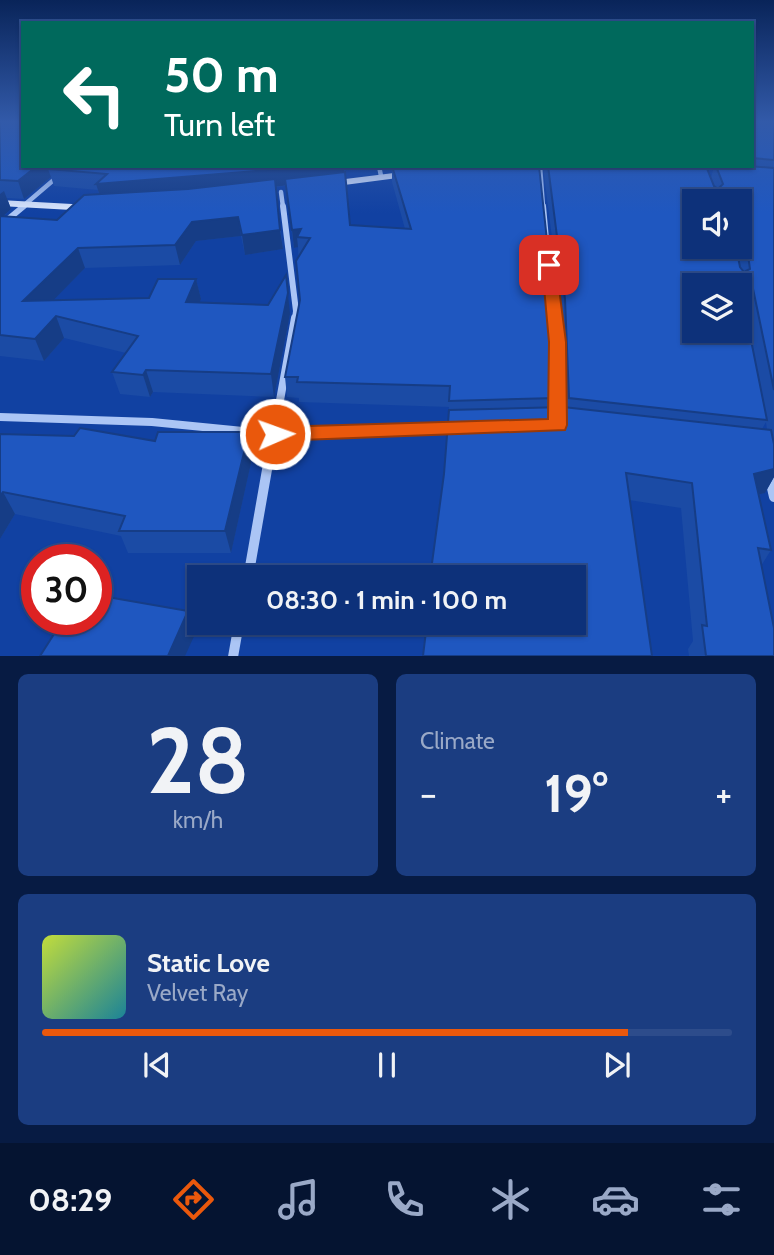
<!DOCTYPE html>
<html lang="en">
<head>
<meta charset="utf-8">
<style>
	:root { --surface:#0d317a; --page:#1b3d81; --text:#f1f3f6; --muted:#9aa9c7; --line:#2d4c8b; --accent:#ea580c }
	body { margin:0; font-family:Cabin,sans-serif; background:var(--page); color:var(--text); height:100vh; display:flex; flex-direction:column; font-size:26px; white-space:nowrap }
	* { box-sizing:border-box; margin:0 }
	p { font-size:23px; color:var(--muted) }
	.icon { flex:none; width:38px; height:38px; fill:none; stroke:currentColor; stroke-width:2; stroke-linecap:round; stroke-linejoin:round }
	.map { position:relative; height:656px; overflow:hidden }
	.sheet { display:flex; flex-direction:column; gap:18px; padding:18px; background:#071b43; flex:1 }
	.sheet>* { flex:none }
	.banner { position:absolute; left:21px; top:21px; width:733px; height:147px; border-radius:0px; box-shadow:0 2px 5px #0004,0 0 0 2px var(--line); background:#00695c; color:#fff; overflow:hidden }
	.controls { position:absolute; left:682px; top:189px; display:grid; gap:14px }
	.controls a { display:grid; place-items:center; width:70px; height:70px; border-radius:0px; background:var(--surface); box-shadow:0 2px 5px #0004,0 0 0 2px var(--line); font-size:35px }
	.speed { position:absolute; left:21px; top:544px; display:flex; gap:14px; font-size:35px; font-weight:700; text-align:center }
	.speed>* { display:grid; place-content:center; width:91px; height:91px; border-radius:50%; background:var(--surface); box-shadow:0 2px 5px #0004,0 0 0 2px var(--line); line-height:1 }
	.speed .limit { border:10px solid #d22; background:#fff; color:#111 }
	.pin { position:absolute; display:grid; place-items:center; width:60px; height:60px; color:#fff; margin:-30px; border-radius:14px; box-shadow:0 4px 10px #0006 }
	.me { position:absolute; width:77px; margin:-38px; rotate:88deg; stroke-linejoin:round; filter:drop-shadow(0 0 5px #0008) }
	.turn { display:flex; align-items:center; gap:24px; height:147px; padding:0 28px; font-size:32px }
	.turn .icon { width:91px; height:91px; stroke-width:2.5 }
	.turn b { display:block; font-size:49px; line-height:60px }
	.big { font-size:52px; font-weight:700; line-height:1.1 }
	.sheet .tile { flex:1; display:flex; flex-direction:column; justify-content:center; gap:10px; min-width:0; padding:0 24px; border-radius:10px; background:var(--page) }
	.sheet .dial { align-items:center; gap:0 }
	.dial b { font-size:91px; line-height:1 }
	.song { display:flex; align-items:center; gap:21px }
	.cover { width:84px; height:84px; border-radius:10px; background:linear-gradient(135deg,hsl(70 70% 55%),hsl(190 70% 35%)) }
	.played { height:7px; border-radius:4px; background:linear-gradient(90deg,var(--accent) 85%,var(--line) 85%) }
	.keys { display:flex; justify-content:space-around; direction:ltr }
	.heat { display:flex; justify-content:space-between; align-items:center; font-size:38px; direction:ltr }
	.sheet .tiles { flex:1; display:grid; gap:18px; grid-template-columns:1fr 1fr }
	.tile:last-child { grid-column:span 2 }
	.trip { position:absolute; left:187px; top:565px; width:399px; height:70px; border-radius:0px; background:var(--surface); box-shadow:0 2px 5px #0004,0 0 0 2px var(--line); font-weight:700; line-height:70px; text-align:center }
	.menu { display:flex; height:112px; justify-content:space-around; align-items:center; background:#051431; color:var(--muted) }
	.menu .icon { width:49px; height:49px }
	.menu .active { color:var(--accent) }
	.menu b { font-size:32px; color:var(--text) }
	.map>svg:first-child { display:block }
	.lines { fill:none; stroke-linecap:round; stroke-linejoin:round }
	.street-far3 { stroke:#abc5f5; stroke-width:4.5 }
	.street-far2 { stroke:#abc5f5; stroke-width:6 }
	.street-far1 { stroke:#abc5f5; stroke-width:8 }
	.street { stroke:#abc5f5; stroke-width:10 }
	.secondary { fill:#dbe7fe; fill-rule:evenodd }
	.wall { fill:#1b4ba5; fill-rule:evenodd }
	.shaded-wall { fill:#163d86 }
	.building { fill:#1f57c0; stroke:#163d86; stroke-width:2; fill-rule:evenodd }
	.route { fill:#ea580c; stroke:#983908; stroke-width:2 }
</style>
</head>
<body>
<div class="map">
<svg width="774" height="657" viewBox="0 0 774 657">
	<rect width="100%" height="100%" fill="#1141a2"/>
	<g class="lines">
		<g class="street-far3">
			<polyline points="379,166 381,176"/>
			<polyline points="540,166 543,207"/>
			<polyline points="281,192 283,207"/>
			<polyline points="22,207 70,166"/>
		</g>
		<g class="street-far2">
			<polyline points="283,206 296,311 295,319"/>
			<polyline points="543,206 546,239"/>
			<polyline points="0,226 24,206"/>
			<polyline points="552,289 555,319"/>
		</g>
		<g class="street-far1">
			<polyline points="555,318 558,417"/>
			<polyline points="0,417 152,422 275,434 454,428"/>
			<polyline points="268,466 295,318"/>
		</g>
		<g class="street">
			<polyline points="769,475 774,497"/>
			<polyline points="248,578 268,464"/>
			<polyline points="233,657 239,623"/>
		</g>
		<g class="secondary">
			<polygon points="410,171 415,174 413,176 329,187 324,184 329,181"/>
			<polygon points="0,200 90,205 95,208 90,211 0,206"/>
		</g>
	</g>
	<g class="wall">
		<path d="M0,121L23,166H344L350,225L405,229L392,182V169L389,170L388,166H539L556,398L554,407H564L562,318L543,166H752V121H774V477L765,493L758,495L771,550L761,566L774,656H689L688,649L693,641L681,508L629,500L574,623L444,478L449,407L299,402V398L287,397L285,377L300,300L298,247L294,248L285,186L276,187L283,249L245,255L241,236L196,241L180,265L85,268L53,300L149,298L196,279L201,299L199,303L290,314L274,397L153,392L150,397L120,394L112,372L126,353L64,338L44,361L0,356ZM707,170H713L711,178ZM51,177L54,186L98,190L99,194L57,220L3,217L11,209L7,198L24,199ZM695,201H740V247H738L740,268ZM743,298H744L755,361ZM766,422L767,430L762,429Z"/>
		<polygon points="249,432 253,454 231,553 128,553 121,536 15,514 0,539 0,434 155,441"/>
	</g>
	<g class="shaded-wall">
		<polygon points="37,166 64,166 48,169 51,177 24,199 18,181"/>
		<polygon points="296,166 344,166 344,176 281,186 102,202 96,184"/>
		<polygon points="4,191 11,209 0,219 0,194"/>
		<polygon points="238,217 241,236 196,241 180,265 175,245 192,222"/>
		<polygon points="301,229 297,237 298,247 294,248 292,230"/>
		<polygon points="280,230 283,249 245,255 242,235"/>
		<polygon points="78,248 85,268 32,322 23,301"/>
		<polygon points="286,275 290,314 274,397 271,374"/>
		<polygon points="196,279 201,299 191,323 186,302"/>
		<polygon points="56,316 64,338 44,361 35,339"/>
		<polygon points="146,370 153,392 150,397 143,375"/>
		<polygon points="249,432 253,454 231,553 225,531"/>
		<polygon points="774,469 774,477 765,493 741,499 754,474"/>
		<polygon points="3,492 15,514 0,539 0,496"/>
		<polygon points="188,611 196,632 185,656 168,656"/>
	</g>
	<g class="building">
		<polygon points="0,121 23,121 23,166 37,166 18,181 0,180"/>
		<polygon points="752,121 774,121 774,160 752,158"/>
		<polygon points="51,166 296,166 279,169 96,184 107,174 48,169"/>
		<polygon points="392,166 539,166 553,296 556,398 449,401 450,386 297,382 298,377 285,377 300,300 296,261 310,238 297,237 301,229 292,230 285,179 345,172 350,225 411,229"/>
		<path d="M548,166H706L714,186L718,189L723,184L716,166H747L774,168V390L751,279L747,278L742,281L743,300L767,420L569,398L565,299ZM695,201H740V226L744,228L750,269L744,272L740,267L736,247H695ZM695,285H740V331H695Z"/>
		<polygon points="275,179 280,230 242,235 238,217 192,222 175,245 78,248 23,301 149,298 158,279 196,279 186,302 268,305 286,275 288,293 271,374 146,370 143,375 112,372 138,336 56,316 35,339 0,335 0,216 57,220 84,195 188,189"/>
		<polygon points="563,407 771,430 774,444 774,469 754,474 771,550 758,548 774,628 774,656 706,656 702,625 707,626 692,483 626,473 652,656 423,656 427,623 574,623 574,578 430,578 444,474 449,410"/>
		<polygon points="80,428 155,441 158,432 249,432 225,531 119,531 125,516 3,492 0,496 0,434 74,436"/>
		<polygon points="96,595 188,611 168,656 40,656 63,620 96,620"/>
	</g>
	<linearGradient id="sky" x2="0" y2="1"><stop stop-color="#092459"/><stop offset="0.57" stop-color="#325aa9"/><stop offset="1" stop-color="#325aa9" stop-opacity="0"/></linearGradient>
	<rect width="774" height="213" fill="url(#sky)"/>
	<polygon class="route" points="549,261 556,265 566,342 567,425 565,430 275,441 268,439 266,434 268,429 275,427 548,419 549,342 542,265"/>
</svg>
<div class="controls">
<a><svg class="icon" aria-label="sound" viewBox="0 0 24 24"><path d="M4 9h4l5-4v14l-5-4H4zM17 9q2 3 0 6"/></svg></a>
<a><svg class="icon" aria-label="layers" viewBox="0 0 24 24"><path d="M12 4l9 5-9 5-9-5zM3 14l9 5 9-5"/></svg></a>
</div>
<div class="speed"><div class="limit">30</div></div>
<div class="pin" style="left:549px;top:265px;background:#d93025"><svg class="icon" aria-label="arrive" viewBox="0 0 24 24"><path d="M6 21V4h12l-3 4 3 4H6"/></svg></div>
<svg class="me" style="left:275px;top:434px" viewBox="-20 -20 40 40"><circle r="17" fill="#ea580c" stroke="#fff" stroke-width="3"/><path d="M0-11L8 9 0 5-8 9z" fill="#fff"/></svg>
<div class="trip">08:30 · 1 min · 100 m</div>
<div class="banner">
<div class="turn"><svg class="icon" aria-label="left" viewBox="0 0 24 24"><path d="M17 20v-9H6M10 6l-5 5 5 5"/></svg><div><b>50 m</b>Turn left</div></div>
</div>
</div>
<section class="sheet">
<div class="tiles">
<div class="tile dial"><b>28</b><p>km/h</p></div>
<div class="tile"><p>Climate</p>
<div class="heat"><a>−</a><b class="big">19°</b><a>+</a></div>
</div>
<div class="tile">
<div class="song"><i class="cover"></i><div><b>Static Love</b><p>Velvet Ray</p></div></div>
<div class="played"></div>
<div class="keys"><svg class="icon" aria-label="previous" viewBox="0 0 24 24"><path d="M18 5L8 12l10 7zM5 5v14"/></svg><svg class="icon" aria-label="pause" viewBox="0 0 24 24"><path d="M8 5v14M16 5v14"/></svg><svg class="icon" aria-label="next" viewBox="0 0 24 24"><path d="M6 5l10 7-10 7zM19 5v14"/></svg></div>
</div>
</div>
</section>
<nav class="menu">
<b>08:29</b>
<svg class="icon active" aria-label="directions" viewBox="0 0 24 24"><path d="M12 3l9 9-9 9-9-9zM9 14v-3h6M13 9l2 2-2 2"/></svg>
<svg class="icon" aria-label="music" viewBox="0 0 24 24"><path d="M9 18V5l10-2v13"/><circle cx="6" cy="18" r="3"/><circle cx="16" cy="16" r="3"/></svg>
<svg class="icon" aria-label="phone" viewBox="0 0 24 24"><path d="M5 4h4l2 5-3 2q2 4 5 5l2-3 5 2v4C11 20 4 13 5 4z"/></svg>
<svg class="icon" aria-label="climate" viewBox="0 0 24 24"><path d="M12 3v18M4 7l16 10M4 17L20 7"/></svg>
<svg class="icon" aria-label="car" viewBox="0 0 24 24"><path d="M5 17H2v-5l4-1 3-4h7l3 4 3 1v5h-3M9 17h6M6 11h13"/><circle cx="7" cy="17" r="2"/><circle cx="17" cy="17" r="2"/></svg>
<svg class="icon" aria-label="filters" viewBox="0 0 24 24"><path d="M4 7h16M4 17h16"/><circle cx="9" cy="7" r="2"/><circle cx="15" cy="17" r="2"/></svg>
</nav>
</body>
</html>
